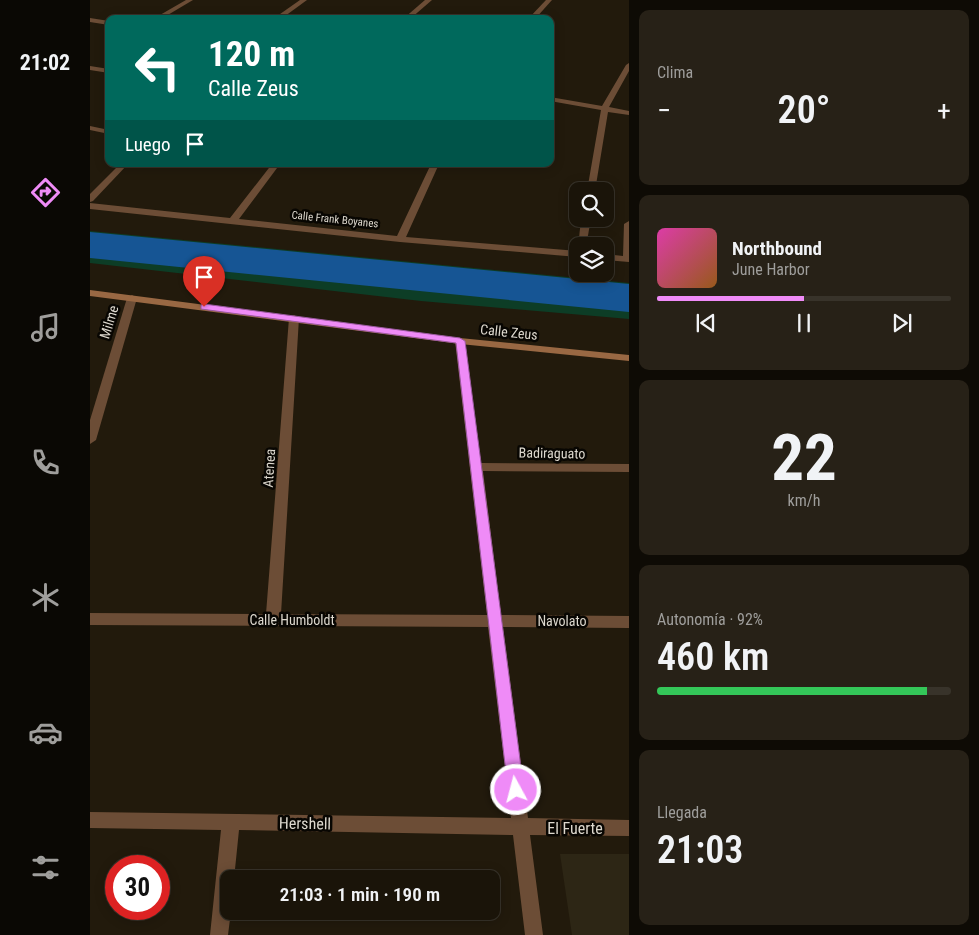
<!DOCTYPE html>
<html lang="es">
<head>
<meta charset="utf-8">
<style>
	:root { --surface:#1a1409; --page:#272117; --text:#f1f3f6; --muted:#9f9e9c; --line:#38332a; --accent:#ef8bf7 }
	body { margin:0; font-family:"Roboto Condensed",sans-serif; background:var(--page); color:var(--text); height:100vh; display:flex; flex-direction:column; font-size:19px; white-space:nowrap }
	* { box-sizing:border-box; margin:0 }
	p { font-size:16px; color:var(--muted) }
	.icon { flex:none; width:28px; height:28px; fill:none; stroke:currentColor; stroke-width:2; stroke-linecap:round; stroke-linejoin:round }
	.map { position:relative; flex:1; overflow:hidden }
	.side { display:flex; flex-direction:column; gap:10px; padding:10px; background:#0e0b05; width:350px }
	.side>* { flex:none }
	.guide { position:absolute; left:15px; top:15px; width:449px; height:152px; border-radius:10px; box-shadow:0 2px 12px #0003,0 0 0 1px var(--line); background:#00695c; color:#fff; overflow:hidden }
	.controls { position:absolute; left:479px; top:182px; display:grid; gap:10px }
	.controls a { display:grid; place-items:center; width:45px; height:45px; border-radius:10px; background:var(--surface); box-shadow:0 2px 12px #0003,0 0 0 1px var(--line); font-size:25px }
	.speed { position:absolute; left:15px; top:855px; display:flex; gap:10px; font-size:25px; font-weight:700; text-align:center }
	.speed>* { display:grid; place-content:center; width:65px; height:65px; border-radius:50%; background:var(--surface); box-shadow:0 2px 12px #0003,0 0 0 1px var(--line); line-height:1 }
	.speed .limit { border:8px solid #d22; background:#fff; color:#111 }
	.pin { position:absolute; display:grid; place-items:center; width:42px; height:42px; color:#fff; margin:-51px -21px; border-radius:50% 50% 50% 0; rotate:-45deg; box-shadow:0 0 5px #0007 }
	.pin .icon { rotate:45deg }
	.me { position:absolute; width:55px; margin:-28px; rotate:353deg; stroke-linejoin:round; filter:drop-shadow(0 0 4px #0008) }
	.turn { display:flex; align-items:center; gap:18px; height:105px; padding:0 20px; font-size:22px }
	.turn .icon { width:65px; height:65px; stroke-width:2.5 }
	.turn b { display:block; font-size:35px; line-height:42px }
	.then { display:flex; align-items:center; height:48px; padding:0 20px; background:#0003; gap:10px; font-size:19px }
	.big { font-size:38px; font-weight:600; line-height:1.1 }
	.side .widget { flex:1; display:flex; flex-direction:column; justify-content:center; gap:8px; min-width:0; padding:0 18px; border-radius:10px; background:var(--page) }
	.side .dial { align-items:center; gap:0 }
	.dial b { font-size:65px; line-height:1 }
	.song { display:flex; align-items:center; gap:15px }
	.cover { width:60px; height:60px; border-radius:8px; background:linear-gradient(135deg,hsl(320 70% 55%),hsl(30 70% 35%)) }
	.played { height:5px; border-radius:2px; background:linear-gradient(90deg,var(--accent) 50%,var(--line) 50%) }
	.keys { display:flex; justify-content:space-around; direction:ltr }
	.heat { display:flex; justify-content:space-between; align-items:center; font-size:28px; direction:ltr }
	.charge { height:8px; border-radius:4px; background:linear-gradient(90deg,#34c759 92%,var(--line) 0) }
	.trip { position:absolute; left:130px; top:870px; width:280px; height:50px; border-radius:10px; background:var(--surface); box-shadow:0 2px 12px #0003,0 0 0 1px var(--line); font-weight:600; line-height:50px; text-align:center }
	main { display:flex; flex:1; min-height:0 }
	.tabs { display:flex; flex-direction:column; width:90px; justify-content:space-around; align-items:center; background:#0a0804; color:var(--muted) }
	.tabs .icon { width:35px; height:35px }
	.tabs .selected { color:var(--accent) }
	.tabs b { font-size:22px; color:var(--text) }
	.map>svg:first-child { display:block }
	.education { fill:#2d2615 }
	.green { fill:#0d3d26 }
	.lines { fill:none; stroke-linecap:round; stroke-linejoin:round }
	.river { fill:#165594; fill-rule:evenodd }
	.street { fill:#6c4d36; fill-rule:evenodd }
	.secondary { fill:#996843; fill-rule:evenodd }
	.route { fill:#ef8bf7; stroke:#9b5aa1 }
	.labels { text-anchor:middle; stroke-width:5; stroke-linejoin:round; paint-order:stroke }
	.far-street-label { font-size:11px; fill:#ddd8ce; stroke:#080602 }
	.street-label { font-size:14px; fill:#ddd8ce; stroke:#080602 }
	.near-street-label { font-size:16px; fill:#ddd8ce; stroke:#080602 }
</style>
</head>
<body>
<main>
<nav class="tabs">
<b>21:02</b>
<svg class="icon selected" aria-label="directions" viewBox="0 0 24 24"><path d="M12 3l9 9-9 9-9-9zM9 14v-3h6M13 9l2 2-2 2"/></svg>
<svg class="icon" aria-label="music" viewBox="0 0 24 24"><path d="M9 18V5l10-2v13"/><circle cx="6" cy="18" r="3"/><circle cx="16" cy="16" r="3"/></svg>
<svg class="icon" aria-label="phone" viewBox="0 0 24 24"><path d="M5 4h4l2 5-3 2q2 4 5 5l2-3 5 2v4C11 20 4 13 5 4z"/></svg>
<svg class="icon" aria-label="climate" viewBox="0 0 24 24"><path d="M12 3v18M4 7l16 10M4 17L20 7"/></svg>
<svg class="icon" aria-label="car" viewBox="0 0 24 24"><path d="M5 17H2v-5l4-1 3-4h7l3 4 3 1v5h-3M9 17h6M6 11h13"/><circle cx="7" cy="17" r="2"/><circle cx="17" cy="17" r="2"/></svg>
<svg class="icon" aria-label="filters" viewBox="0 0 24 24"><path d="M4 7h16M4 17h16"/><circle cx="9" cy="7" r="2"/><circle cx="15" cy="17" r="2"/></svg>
</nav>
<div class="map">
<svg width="539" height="935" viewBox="0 0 539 935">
	<rect width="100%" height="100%" fill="#221a0c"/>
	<polygon class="education" points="470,854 539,854 539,935 482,935"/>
	<polygon class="green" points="0,231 539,283 539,319 331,301 0,263"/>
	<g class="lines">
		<polygon class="river" points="0,232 539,284 539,312 0,258"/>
		<g class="street">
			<polygon points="96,0 103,0 71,19 63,19"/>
			<polygon points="210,0 217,0 191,19 183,19"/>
			<polygon points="335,0 342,0 320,19 313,19"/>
			<polygon points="456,0 462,0 445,19 438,19"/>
			<polygon points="0,18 19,21 19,25 0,22"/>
			<polygon points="539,63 539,71 519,107 539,111 539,115 518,112 505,191 497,191 511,110 460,101 460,97 512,106 536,65"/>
			<polygon points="0,66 19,69 19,73 0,70"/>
			<polygon points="0,126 19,130 19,134 0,130"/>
			<polygon points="30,164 38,164 3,201 0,202 0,194"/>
			<polygon points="182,164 190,164 149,219 307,236 341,164 349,164 316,237 488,251 488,257 310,242 0,209 0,203 140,218"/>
			<polygon points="491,219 501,219 496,246 488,248"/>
			<polygon points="539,221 539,262 515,260 515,254 533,256 534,224"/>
			<polygon points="42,295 47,298 6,440 0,444 0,420 37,298"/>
			<polygon points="204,315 209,318 191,614 397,615 365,341 366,339 370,338 375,341 391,463 539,464 539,472 393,471 411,615 539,616 539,628 413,627 438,818 539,820 539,836 440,835 453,935 435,935 423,835 149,830 144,879 139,879 139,911 141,911 138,935 120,935 131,830 0,828 0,812 421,818 398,627 0,625 0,613 176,614 199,318"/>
		</g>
		<polygon class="secondary" points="0,290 370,338 539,355 539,361 370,344 0,296"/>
	</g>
	<polygon class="route" points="114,304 370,338 375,341 434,790 431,795 426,797 420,795 418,790 366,343 111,309 111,305"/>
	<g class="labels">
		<g class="far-street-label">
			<text transform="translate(245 219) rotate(6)" y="4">Calle Frank Boyanes</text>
		</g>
		<g class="street-label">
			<text transform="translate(19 322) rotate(-73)" y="5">Milme</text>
			<text transform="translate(419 332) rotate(6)" y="5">Calle Zeus</text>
			<text transform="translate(462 453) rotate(1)" y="5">Badiraguato</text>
			<text transform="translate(179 468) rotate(-86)" y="5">Atenea</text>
			<text x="202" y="625">Calle Humboldt</text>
			<text x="472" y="626">Navolato</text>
		</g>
		<g class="near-street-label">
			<text transform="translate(215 823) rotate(1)" y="6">Hershell</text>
			<text x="485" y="834">El Fuerte</text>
		</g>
	</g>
</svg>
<div class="controls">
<a><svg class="icon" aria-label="search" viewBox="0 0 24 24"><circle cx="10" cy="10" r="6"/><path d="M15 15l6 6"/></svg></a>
<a><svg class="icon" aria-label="layers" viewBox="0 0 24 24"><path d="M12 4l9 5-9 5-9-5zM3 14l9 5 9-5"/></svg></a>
</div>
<div class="speed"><div class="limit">30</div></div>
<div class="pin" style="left:114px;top:307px;background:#d93025"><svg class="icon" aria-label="arrive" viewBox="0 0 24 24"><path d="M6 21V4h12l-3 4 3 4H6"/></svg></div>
<svg class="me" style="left:426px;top:790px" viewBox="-20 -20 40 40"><circle r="17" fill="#ef8bf7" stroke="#fff" stroke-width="3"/><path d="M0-11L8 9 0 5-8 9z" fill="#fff"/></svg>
<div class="trip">21:03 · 1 min · 190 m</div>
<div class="guide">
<div class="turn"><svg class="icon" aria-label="left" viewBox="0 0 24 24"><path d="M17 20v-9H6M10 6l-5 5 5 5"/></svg><div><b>120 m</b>Calle Zeus</div></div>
<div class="then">Luego<svg class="icon" aria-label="arrive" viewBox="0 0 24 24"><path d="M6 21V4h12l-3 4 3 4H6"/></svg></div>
</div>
</div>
<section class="side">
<div class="widget"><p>Clima</p>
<div class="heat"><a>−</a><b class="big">20°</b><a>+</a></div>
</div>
<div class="widget">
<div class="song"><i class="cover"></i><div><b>Northbound</b><p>June Harbor</p></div></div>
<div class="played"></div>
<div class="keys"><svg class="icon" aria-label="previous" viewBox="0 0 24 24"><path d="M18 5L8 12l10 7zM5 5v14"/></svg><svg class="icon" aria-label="pause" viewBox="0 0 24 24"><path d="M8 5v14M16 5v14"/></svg><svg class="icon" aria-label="next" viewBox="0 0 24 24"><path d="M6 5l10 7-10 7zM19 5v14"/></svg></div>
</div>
<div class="widget dial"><b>22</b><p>km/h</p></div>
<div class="widget"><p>Autonomía · 92%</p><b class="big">460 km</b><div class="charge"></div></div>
<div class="widget"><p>Llegada</p><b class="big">21:03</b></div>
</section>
</main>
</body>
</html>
